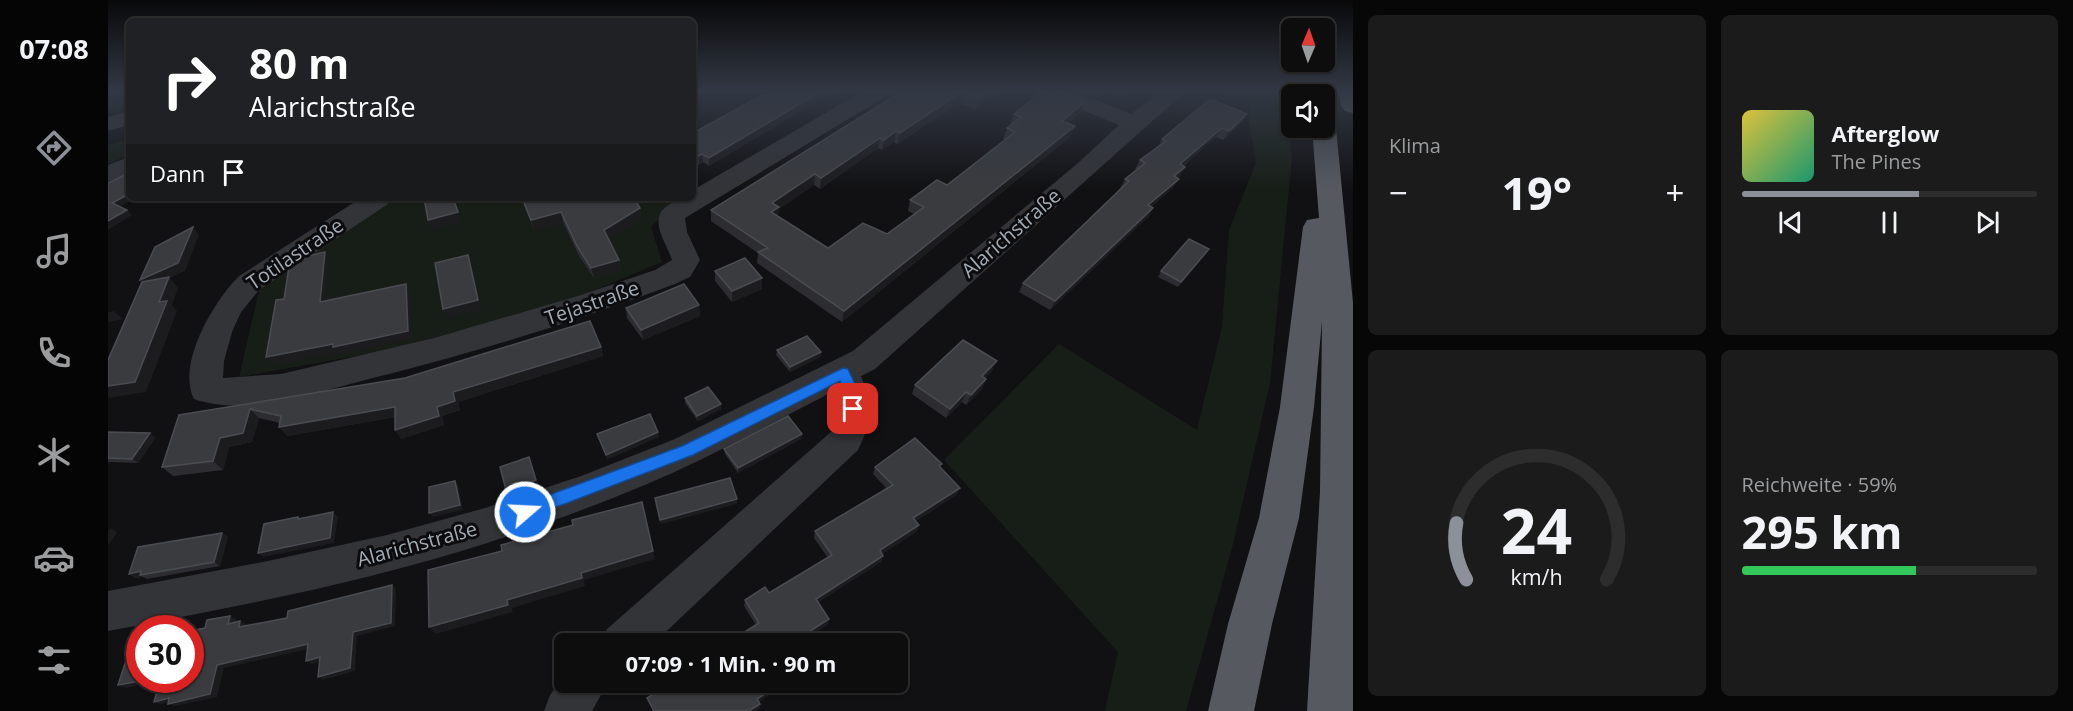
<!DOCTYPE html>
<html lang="de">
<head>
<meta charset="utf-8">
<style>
	:root { --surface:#0d0d0e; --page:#1b1b1c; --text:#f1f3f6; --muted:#9a9c9e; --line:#2d2d2e; --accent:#8c9099 }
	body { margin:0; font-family:"Open Sans",sans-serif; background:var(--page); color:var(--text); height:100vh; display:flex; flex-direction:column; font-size:22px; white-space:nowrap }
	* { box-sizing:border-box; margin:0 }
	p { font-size:20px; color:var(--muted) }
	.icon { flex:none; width:33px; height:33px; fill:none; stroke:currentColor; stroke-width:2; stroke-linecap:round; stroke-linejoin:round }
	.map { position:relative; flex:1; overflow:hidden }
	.details { display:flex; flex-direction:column; gap:15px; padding:15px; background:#070708; width:720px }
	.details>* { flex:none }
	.top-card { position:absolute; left:18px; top:18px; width:570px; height:183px; border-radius:9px; box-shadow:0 2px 4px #0004,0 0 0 2px var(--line); background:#202124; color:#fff; overflow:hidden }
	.needle { width:39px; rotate:2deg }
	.controls { position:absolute; left:1173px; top:18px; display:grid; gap:12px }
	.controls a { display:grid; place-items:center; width:54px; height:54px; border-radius:9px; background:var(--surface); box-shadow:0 2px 4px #0004,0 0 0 2px var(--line); font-size:30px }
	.speed { position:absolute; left:18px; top:615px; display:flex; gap:12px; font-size:30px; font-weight:700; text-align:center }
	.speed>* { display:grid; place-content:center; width:78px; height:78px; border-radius:50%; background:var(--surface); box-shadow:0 2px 4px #0004,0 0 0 2px var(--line); line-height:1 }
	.speed .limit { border:9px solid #d22; background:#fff; color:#111 }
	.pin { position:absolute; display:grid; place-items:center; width:51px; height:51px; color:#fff; margin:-26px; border-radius:12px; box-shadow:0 3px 9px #0006 }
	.me { position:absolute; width:66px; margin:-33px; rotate:71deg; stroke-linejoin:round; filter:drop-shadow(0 0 4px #0008) }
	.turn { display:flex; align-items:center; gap:21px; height:126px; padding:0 24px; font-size:27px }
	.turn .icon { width:78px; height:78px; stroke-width:2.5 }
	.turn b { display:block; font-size:42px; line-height:51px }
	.then { display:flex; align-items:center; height:57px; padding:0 24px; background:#0003; gap:12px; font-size:22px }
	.big { font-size:45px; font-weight:700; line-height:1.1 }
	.details .widget { flex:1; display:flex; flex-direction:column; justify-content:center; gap:9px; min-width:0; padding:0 21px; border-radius:9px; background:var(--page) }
	.details .dial { align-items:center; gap:0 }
	.dial svg { height:156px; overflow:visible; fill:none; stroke:var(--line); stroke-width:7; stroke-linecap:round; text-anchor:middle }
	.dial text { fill:var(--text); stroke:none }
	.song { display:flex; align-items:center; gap:18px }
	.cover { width:72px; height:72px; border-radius:9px; background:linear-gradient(135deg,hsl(50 70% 55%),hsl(160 70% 35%)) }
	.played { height:6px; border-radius:3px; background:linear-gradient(90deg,var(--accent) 60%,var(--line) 60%) }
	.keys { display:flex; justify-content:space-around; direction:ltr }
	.heat { display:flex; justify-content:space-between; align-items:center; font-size:33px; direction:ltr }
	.charge { height:9px; border-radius:4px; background:linear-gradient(90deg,#34c759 59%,var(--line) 0) }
	.details .tiles { flex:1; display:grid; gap:15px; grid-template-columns:repeat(2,1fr) }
	.trip { position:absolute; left:446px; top:633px; width:354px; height:60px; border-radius:9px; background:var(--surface); box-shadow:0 2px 4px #0004,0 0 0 2px var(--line); font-weight:700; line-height:60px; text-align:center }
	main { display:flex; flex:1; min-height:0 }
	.menu { display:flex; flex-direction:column; width:108px; justify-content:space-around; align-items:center; background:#050506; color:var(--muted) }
	.menu .icon { width:42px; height:42px }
	.menu .active { color:var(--accent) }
	.menu b { font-size:27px; color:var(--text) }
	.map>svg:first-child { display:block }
	.green { fill:#171e17 }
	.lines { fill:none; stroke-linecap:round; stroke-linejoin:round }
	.minor { fill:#323438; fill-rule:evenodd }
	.trunk { fill:#565a60; fill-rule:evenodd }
	.wall { fill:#2d2d31 }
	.shaded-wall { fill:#1c1c1f }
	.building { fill:#393b3f; stroke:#4a4c52; stroke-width:1.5 }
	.route { fill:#1a73e8; stroke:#114b97; stroke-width:1.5 }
	.labels { text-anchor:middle; stroke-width:6; stroke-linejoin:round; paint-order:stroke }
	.street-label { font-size:20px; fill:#a1abb5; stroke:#0c0c0e }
</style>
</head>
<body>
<main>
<nav class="menu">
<b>07:08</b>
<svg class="icon active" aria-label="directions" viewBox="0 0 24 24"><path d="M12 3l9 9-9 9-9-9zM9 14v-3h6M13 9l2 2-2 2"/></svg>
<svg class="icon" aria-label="music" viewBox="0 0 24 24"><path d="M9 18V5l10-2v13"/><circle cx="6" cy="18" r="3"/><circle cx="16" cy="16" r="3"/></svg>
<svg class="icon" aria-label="phone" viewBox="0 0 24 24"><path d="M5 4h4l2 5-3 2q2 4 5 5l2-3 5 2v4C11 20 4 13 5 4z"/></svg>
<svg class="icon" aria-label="climate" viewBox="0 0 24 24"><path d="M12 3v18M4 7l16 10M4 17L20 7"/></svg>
<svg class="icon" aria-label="car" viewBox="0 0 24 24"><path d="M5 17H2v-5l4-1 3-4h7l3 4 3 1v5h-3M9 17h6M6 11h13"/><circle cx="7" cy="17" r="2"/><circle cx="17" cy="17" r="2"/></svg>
<svg class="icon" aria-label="filters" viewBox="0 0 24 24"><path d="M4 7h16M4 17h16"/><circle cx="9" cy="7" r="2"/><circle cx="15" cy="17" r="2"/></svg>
</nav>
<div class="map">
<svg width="1245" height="711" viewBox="0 0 1245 711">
	<rect width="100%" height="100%" fill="#111113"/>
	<g class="green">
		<polygon points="0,90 21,90 21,107 0,112"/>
		<polygon points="1110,90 1176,90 1184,158 1162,383 1124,548 1078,711 997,711 1010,652 836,460 951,344 1089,430 1114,327 1121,230 1148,163 1141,121 1142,103"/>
		<polygon points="21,139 21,155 0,164 0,145"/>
		<polygon points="282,198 556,198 565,204 543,227 554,262 453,304 276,351 131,377 152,287"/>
	</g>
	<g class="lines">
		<g class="minor">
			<path d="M757,90H783L780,95L577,218L579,232L592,260L582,277L567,284C467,322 365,353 261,379C208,392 141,418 86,399C68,364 106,301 131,276L253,198H284L280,204L151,290L133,312L124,332L116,361L115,378L173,374L326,338L470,296L547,270L564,260C558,241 538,218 562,204C570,199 575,198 585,198V190Z"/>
			<path d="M934,90H963L1023,114L1055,90H1079L767,369L753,376C764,402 763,425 750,450L545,644H493L499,629L724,431L728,414L726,391C681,414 637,438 592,460C526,492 447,521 376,544C253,583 127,607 0,631V591L160,561L279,535L377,508L473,476L567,439L745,351L970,163L1011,125L937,95Z"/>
			<polygon points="21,111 21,125 0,131 0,117"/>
			<polygon points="21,157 21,173 0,182 0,165"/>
			<polygon points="456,676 456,682 500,682 484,711 436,711 442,695"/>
		</g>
		<g class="trunk">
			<polygon points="1200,90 1222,90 1223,94 1216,100 1216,94 1201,94"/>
			<polygon points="1231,90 1245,90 1245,113 1237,111 1233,106"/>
			<polygon points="1216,121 1225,123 1228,128 1245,303 1245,711 1199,711 1212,492 1214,321 1206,407 1191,518 1164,624 1146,711 1100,711 1120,624 1151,518 1172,407 1195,227 1199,220 1211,218 1204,128 1216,128"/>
		</g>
	</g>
	<g class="wall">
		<polygon points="651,90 733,90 726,94 723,93 601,166 595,162 591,165 585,161 585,133 658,93"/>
		<polygon points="796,90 894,90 867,109 852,102 789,144 786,142 774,150 770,148 712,189 706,185 671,209 670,216 720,248 779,234 806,214 800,211 802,200 839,185 897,140 895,139 899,128 903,125 902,125 906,114 946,96 978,101 973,112 960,123 962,137 734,322 649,263 650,253 603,221 603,210"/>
		<polygon points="968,90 1022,90 1013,96 997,92 990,98"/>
		<polygon points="1139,114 1133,123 1115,140 1108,137 1075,166 1077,167 1072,176 1069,178 1065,188 1043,207 1045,208 1040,217 942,310 911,292 915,283 1013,188 1012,188 1017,179 1028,170 1027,169 1032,160 1050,147 1054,139"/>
		<polygon points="414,198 532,208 533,219 500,238 511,260 513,270 486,278 471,256 455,222 426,230 417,208"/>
		<polygon points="1101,249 1070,287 1050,277 1053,271"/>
		<polygon points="607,271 654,289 624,302 607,281"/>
		<polygon points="591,305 592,316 535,340 519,318 518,308"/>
		<polygon points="493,347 495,356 350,402 352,410 334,416 336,425 293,439 287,417 179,436 172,423 151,418 144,442 121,447 115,470 65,476 54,467 71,415"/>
		<polygon points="669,350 713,352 712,357 682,372 668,355"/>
		<polygon points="884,371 877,378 878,379 874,389 858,405 854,402 838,418 804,394 807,385"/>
		<polygon points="577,398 613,404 613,409 590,421 577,403"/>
		<polygon points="0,432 42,433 47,438 30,463 1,462 0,463"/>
		<polygon points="694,434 693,439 630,473 617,454 616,449"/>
		<polygon points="834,464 832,467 848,495 808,521 811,525 808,532 774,554 775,556 773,562 710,602 721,619 719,625 689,644 617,644 648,625 636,606 637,600 661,593 720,558 706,538 707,531 779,489 765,474 767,467"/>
		<polygon points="114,533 120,537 112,566 39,579 35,577 28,578 21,574"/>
	</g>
	<g class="shaded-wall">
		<polygon points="585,90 594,90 585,94"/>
		<polygon points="715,90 724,90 723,93 601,166 601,158"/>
		<polygon points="726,90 733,90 726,94"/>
		<polygon points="882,90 894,90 867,109 870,98"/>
		<polygon points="996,90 998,90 997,92 990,98 992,93"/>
		<polygon points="1017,90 1022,90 1013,96 1015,91"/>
		<polygon points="855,91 852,102 789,144 792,133"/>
		<polygon points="978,101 973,112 950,132 954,121"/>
		<polygon points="1139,114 1133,123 1115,140 1121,131"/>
		<polygon points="967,126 962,137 734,322 736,311"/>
		<polygon points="1114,128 1108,137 1066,173 1072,164"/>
		<polygon points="788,131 786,142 774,150 776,140"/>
		<polygon points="772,138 770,148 712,189 713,178"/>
		<polygon points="594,154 595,162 591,165 591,156"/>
		<polygon points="1077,167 1072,176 1061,186 1066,176"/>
		<polygon points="707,174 706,185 671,209 670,218 663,223 664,203"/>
		<polygon points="1071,179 1065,188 1035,214 1040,205"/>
		<polygon points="21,194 21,198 28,198 9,208 4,203"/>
		<polygon points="532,208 533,219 498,240 496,230"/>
		<polygon points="1045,208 1040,217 942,310 947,301"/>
		<polygon points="19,210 24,215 0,230 0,221"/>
		<polygon points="350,212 354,222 324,231 320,220"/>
		<polygon points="453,212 455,222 426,230 423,220"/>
		<polygon points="85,227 91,235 77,271 62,278 70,288 64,305 69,311 38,392 0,398 0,386 40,287 32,280"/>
		<polygon points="217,252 222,261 217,310 212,302"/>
		<polygon points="360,255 364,265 374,310 340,319 335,309"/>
		<polygon points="511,260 513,270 486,278 483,268"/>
		<polygon points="654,278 654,289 624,302 624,291"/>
		<polygon points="298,284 303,293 304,339 231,355 229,352 165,365 158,357"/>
		<polygon points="591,305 592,316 535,340 533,330"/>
		<polygon points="6,311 15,319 0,322 0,312"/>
		<polygon points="493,347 495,356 350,402 352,410 334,416 336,425 293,439 287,430 329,407 345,392"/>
		<polygon points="713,352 712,357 682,372 682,367"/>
		<polygon points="889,361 884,371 869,386 874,376"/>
		<polygon points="878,379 874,389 858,405 863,395"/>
		<polygon points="858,392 854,402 838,418 842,409"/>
		<polygon points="613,404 613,409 590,421 589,416"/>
		<polygon points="287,407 293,416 179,436 171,427"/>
		<polygon points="142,409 151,418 144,442 121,447 115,470 105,461 112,438"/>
		<polygon points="550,432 551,437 499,460 498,455"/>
		<polygon points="42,433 47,438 30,463 24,459"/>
		<polygon points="694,434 693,439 630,473 630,468"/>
		<polygon points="421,457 430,484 401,495 398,490"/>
		<polygon points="347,481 350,485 355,510 325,517 321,513"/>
		<polygon points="852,488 848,495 802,525 805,518"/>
		<polygon points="629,499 629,504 553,524 552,520"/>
		<polygon points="225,512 230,517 226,543 155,557 150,553"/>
		<polygon points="811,525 808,532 769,557 772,550"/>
		<polygon points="2,528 9,532 0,546 0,531"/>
		<polygon points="114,533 120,537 112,566 106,562"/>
		<polygon points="545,551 547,559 476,580 477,586 404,608 405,612 328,634 321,627 399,600 473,573"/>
		<polygon points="775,556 773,562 706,605 708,599"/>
		<polygon points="33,571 32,575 35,577 28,578 21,574"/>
		<polygon points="284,585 288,588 287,626 249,636 247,671 215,680 210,677"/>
		<polygon points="122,616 128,619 126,627 120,624"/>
		<polygon points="721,619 719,625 689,644 682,644"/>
		<polygon points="132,621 138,624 137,630 131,627"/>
		<polygon points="200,644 205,648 116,668 109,697 67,706 60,704 109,665"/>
		<polygon points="212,657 217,660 204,664 198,661"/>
		<polygon points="37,680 58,680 18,688 10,685"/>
		<polygon points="675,682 681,682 649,703 649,699"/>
		<polygon points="61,698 68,701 53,704 46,702"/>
		<polygon points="652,704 652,708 648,711 641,711"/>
	</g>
	<g class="building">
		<polygon points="664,90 715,90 601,158 594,154 591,156 585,153 585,133"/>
		<polygon points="796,90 882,90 870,98 855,91 792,133 788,131 776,140 772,138 713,178 707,174 664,203 671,207 663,212 720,248 755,223 779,234 816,207 802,200 829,180 839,185 907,132 899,128 913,117 906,114 934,92 946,96 953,91 978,101 954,121 967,126 736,311 650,252 660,248 603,210"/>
		<polygon points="983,90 996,90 992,93"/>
		<polygon points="1102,99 1139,114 1121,131 1114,128 1072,164 1077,167 1066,176 1071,179 1040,205 1045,208 947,301 915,283 1021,181 1017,179 1037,163 1032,160 1058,141 1054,139"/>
		<polygon points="21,173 21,194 4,203 19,210 0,221 0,183"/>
		<polygon points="316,198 345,198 350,212 320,220"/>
		<polygon points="414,198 526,198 532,208 496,230 511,260 483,268 469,246 453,212 423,220"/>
		<polygon points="85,227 70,263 32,280 47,247"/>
		<polygon points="1081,239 1101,249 1073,282 1053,271"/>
		<polygon points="217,252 212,302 298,284 300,331 225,347 225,344 158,357 168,300 176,299 182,260"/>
		<polygon points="360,255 370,300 335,309 327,263"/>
		<polygon points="637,258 654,278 624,291 607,271"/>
		<polygon points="61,277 51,302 59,301 27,382 0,386 0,360 34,282"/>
		<polygon points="576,284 591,305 533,330 518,308"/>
		<polygon points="482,321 493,347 345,392 347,401 329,407 331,416 287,430 287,407 171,427 173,416 142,409 135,433 112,438 105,461 54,467 71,415 297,378"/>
		<polygon points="699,336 713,352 682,367 669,350"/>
		<polygon points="855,340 889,361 874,376 878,379 863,395 858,392 842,409 807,385"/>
		<polygon points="600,387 613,404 589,416 577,398"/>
		<polygon points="542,414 550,432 498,455 489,434"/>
		<polygon points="680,416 694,434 630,468 616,449"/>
		<polygon points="0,432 42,433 24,459 0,458"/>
		<polygon points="807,438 834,464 831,466 852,488 805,518 811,525 772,550 775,556 708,599 721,619 682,644 617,644 651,623 637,600 657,587 661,593 724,555 707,531 785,485 767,467"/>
		<polygon points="421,457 428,480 398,490 392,467"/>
		<polygon points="622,478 629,499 552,520 547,498"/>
		<polygon points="347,481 352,505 321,513 321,487"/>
		<polygon points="534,502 545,551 473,573 474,578 399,600 400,605 321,627 320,570 394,551 393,545 465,525 464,520"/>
		<polygon points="225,512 222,538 150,553 156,524 190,517 190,519"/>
		<polygon points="114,533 106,562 32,575 33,571 21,574 30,547"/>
		<polygon points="284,585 283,623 245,632 242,668 210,677 212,657 198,661 200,644 109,665 102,694 60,704 61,698 46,702 52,680 82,680 82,631 97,628 99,620 122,616 120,624 132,621 131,627 179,618 180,611"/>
		<polygon points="32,641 32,680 37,680 10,685 24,642"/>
		<polygon points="553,682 675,682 649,699 652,704 641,711 546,711 539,698 553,689 551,684"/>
	</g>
	<linearGradient id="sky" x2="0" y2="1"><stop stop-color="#09090a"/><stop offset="0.48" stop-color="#323844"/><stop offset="1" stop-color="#323844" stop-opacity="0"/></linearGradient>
	<rect width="1245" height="189" fill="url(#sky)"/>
	<polygon class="route" points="735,368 740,369 752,395 750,413 740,413 738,395 732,381 585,455 417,519 411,517 409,512 411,506 574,446"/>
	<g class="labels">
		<g class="street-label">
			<text transform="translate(903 233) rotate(-41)" y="7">Alarichstraße</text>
			<text transform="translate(187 254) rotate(-34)" y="7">Totilastraße</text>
			<text transform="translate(484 303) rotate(-19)" y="7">Tejastraße</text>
			<text transform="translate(309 544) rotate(-15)" y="7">Alarichstraße</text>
		</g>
	</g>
</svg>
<div class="controls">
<a><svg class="needle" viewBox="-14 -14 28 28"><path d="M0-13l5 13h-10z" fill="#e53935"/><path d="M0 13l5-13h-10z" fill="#9a9c9e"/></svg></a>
<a><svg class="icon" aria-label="sound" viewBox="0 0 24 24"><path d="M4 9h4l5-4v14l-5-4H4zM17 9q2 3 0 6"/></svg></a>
</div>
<div class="speed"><div class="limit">30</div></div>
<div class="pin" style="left:745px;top:409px;background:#d93025"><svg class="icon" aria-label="arrive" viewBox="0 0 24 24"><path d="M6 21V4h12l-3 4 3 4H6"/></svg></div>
<svg class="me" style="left:417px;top:512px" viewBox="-20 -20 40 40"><circle r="17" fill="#1a73e8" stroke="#fff" stroke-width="3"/><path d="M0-11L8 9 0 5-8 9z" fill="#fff"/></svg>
<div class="trip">07:09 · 1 Min. · 90 m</div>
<div class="top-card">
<div class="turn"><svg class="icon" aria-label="right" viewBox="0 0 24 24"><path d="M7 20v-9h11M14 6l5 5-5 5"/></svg><div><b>80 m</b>Alarichstraße</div></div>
<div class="then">Dann<svg class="icon" aria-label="arrive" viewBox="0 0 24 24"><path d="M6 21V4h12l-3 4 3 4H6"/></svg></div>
</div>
</div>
<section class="details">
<div class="tiles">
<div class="widget"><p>Klima</p>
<div class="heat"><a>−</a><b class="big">19°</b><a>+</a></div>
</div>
<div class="widget">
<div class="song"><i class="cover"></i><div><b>Afterglow</b><p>The Pines</p></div></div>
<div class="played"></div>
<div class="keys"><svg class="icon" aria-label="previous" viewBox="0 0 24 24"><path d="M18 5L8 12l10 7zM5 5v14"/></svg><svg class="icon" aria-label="pause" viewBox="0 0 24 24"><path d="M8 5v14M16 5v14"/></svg><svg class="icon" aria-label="next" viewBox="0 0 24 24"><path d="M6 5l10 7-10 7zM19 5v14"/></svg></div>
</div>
<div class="widget dial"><svg viewBox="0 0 100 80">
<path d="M14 69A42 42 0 1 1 86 69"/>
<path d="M14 69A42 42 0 0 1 9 40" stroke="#8c9099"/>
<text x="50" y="56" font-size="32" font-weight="700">24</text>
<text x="50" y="72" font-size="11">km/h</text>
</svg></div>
<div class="widget"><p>Reichweite · 59%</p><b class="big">295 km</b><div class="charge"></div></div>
</div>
</section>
</main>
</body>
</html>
